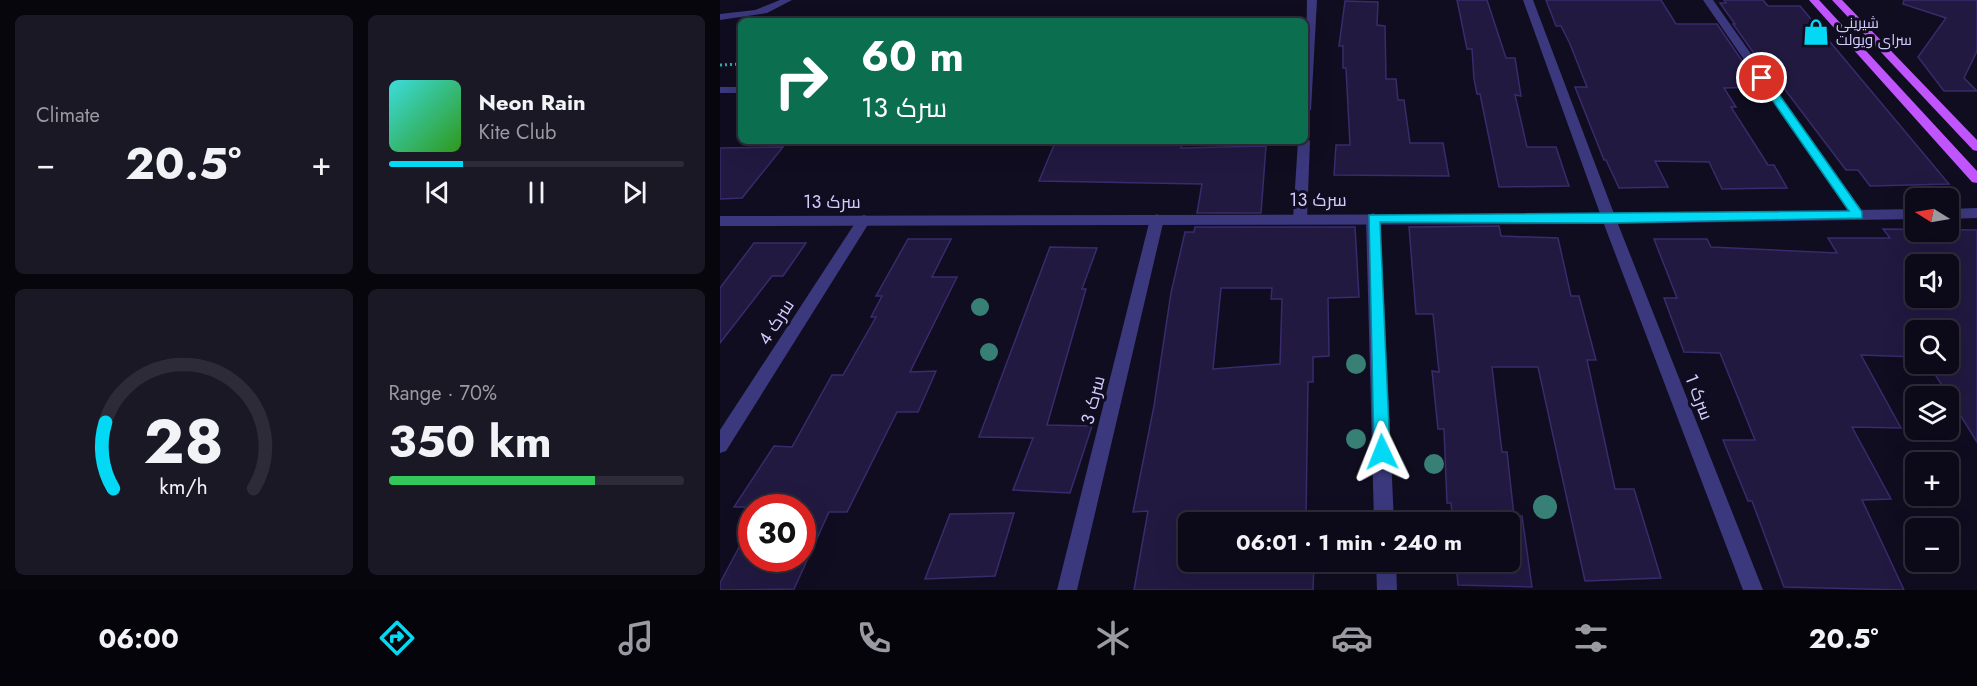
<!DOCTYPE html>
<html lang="en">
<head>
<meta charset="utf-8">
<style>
	:root { --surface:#0c0a18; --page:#1a1825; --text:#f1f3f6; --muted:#9a9aa2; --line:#2c2b37; --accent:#03d9f4 }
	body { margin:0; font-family:Jost,Cairo,sans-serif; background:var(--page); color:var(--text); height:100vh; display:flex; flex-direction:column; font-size:22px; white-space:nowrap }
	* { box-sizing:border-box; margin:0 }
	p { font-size:20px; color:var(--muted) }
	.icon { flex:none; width:33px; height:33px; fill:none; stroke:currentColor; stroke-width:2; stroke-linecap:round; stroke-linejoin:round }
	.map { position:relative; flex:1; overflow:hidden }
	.panel { display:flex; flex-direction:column; gap:15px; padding:15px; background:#07060d; width:720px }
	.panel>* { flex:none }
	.banner { position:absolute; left:18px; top:18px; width:570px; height:126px; border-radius:9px; box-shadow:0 6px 24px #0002,0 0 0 2px var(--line); background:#0b6e4f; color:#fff; overflow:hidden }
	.needle { width:39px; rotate:281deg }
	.tools { position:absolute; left:1185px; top:188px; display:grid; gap:12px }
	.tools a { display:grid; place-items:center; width:54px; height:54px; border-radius:9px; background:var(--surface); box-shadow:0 6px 24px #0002,0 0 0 2px var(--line); font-size:30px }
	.speed { position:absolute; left:18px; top:494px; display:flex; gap:12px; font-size:30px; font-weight:700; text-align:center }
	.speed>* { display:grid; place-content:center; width:78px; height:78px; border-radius:50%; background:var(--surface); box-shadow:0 6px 24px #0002,0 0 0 2px var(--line); line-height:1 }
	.speed .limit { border:9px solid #d22; background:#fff; color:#111 }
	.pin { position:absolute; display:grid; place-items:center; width:51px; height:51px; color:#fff; margin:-26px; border:3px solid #fff; border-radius:50%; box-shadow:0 2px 6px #0007 }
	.me { position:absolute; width:66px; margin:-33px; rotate:358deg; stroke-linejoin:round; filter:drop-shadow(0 0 4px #0008) }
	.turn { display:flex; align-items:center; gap:21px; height:126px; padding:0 24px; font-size:27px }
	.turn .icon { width:78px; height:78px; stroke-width:2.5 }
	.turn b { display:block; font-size:42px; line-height:51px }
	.big { font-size:45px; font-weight:700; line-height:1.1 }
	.panel .card { flex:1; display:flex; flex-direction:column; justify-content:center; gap:9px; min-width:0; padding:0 21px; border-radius:9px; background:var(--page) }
	.panel .dial { align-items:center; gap:0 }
	.dial svg { height:156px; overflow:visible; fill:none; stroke:var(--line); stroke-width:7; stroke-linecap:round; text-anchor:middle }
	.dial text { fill:var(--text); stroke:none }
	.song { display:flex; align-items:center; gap:18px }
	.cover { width:72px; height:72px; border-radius:9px; background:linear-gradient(135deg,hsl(180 70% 55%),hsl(110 70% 35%)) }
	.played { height:6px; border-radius:3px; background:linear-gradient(90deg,var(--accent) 25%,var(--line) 25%) }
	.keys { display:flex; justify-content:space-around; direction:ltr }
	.heat { display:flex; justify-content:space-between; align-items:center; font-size:33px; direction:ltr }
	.charge { height:9px; border-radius:4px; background:linear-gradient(90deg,#34c759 70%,var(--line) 0) }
	.panel .tiles { flex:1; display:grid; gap:15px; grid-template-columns:repeat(2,1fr) }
	.trip { position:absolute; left:458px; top:512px; width:342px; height:60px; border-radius:9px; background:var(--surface); box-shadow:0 6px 24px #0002,0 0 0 2px var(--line); font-weight:700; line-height:60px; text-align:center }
	.tabs { display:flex; height:96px; justify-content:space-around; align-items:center; background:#05040a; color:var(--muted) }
	.tabs .icon { width:42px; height:42px }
	.tabs .active { color:var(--accent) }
	.tabs b { font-size:27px; color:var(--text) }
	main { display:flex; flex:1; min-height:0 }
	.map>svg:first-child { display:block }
	.building { fill:#211940; stroke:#392b6c; stroke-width:1.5; fill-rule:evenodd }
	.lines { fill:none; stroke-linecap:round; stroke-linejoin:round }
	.path { stroke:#2fb0a9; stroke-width:3; stroke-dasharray:2 3; stroke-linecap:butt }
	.service { fill:#3b387e; fill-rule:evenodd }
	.minor { fill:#3b387e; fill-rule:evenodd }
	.tertiary { fill:#3b387e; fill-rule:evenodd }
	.primary { fill:#c054fd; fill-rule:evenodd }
	.tree { fill:#387f76 }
	.route { fill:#03d9f4; stroke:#028d9f; stroke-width:1.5 }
	.labels { text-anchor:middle; stroke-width:6; stroke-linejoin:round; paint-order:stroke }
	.far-poi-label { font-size:15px; fill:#d2ccfe; stroke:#100d20; text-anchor:start }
	.street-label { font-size:18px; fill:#d2ccfe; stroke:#100d20 }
</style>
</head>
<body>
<main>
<section class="panel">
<div class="tiles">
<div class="card"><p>Climate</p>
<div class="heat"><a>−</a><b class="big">20.5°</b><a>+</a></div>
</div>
<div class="card">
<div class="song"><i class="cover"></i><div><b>Neon Rain</b><p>Kite Club</p></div></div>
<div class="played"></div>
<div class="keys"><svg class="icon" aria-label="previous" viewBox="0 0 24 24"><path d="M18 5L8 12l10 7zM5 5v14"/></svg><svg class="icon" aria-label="pause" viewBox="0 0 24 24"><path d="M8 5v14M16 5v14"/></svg><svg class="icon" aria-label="next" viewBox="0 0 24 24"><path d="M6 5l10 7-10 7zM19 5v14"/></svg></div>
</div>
<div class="card dial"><svg viewBox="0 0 100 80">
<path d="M14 69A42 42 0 1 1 86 69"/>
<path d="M14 69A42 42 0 0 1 10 35" stroke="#03d9f4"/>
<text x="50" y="56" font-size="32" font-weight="700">28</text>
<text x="50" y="72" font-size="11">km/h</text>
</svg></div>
<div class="card"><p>Range · 70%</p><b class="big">350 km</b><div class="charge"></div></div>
</div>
</section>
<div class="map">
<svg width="1257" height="590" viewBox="0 0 1257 590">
	<rect width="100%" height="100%" fill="#100d20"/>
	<g class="building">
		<polygon points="737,0 767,0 786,58 795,58 801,96 795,95 807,147 836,147 849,186 779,187 760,94 757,94 754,79 752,49 747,49"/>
		<polygon points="826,0 941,0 956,24 997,24 1040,87 1004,88 1016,107 1011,107 1048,165 1054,165 1067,188 1002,189 989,162 935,161 948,187 899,188 886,160 884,160 855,87 867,87 850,44 841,26 836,26"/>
		<polygon points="1004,0 1043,0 1048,6 1080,6 1229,184 1150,186 1138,170 1126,170 1063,87 1058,87 1013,24 1015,24 1000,3 1006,3"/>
		<polygon points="1184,0 1257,0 1257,51 1244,78 1257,91 1224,91 1198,57 1226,18 1183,4"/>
		<polygon points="625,1 658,2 657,25 665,26 666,79 676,79 678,100 684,100 690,143 723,143 729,176 614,175 616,145 630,145 626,68 623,68 623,46 619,46"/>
		<polygon points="386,141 411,141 410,144 462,145 461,148 546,146 541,213 477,213 482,184 319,181 334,145 385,145"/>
		<polygon points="63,147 22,198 0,199 0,148"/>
		<polygon points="779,226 781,236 838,238 851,296 859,296 876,360 867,360 895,489 914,489 941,578 865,581 818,367 772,367 782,452 787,452 794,516 802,516 812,587 738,585 736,561 789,561 789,522 733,522 731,503 727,503 724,429 718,429 712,371 719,372 713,314 696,314 689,227"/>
		<path d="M475,227H635L639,297L608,298L609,356L593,357V382H588L586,516H597L596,522H468V561H594L593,590H414L428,511L413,512L434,406L451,293L465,232H474ZM501,288H552L551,299H562L560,364L493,369Z"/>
		<path d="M1163,229L1257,230V442L1208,363H1228V330H1196V357L1141,355L1181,428L1132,427L1171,499L1142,500L1184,590L1064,587L1032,501H1028L1003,440H1035L1000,353L964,352L944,298H957L934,239H987L991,247L1117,253L1108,238H1170ZM1196,264H1228V297H1196Z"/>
		<polygon points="188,239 231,239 212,277 237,277 190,372 216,371 198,412 177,412 127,512 109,512 74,589 0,590 0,583 32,523 32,558 82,558 82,507 14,507 54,446 72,447 112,375 123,375 156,317 151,317 162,296 156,296"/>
		<polygon points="34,243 86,243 63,276 52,276 0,343 0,288"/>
		<polygon points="330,247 377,248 362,289 366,289 327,425 372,426 350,493 293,490 313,438 259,437"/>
		<polygon points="294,513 275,576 205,579 230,514"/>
	</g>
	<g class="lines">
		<polyline class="path" points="0,65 21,64"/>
		<polygon class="service" points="60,0 72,0 47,13 0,20 0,14 35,10"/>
		<g class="minor">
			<polygon points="587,0 597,0 591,110 585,113"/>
			<polygon points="803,0 813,0 896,219 1043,590 1023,590 882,219"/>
			<polygon points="983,0 993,0 1143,212 1145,215 1143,218 1133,218"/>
			<rect x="0" y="87" width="21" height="6"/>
			<polygon points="585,137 590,141 587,219 580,224 573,219 578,141 585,141"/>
			<polygon points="653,213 660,218 674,522 654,522 646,218"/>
			<polygon points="437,214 444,219 357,590 337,590 430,219"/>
			<polygon points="144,215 149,217 151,220 149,223 6,451 0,453 0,430 139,217"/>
			<polygon points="656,561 676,561 677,590 657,590"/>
		</g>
		<g class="tertiary">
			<polygon points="1257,208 1257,218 1228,219 1228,209"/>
			<polygon points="1196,209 1196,219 889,224 0,226 0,216 889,214"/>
		</g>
		<g class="primary">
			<polygon points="1089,0 1099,0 1257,171 1257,183 1252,182"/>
			<polygon points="1112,0 1122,0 1257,140 1257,151 1253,150"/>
		</g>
	</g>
	<g class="tree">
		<circle cx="260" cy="307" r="9"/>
		<circle cx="269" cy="352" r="9"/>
		<circle cx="636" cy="364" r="10"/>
		<circle cx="636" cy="439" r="10"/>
		<circle cx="714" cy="464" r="10"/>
		<circle cx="825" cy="507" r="12"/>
	</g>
	<polygon class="route" points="1039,76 1046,76 1142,212 1142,218 889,223 660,222 670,452 668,457 662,459 656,457 654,452 649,215 1129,211 1037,78"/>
	<defs>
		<symbol id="shop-bare" viewBox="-9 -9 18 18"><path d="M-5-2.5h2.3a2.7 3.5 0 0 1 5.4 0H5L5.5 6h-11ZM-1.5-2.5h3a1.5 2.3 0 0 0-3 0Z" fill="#03d9f4" stroke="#100d20" stroke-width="2.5" paint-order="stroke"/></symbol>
	</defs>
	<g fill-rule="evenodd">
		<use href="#shop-bare" x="1077" y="13" width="38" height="38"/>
	</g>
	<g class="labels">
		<g class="far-poi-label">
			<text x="1116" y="28">شیرینی<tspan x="1116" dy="17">سرای ویولت</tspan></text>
		</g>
		<g class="street-label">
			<text x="598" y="206">سرک 13</text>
			<text x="112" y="208">سرک 13</text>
			<text transform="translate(56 322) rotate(-57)" y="6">سرک 4</text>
			<text transform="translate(979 397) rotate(69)" y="6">سرک 1</text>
			<text transform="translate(373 400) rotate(-76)" y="6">سرک 3</text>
		</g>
	</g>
</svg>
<div class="tools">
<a><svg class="needle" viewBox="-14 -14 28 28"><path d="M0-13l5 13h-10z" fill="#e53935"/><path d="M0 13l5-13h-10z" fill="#9a9aa2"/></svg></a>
<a><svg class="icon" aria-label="sound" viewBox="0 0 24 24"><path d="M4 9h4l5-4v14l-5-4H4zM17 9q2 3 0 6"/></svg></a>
<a><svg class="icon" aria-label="search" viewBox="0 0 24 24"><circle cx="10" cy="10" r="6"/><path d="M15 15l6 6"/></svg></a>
<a><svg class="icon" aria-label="layers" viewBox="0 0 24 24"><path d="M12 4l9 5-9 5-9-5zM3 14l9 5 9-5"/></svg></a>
<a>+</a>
<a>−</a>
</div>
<div class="speed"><div class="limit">30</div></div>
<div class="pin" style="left:1042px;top:78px;background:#d93025"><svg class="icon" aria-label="arrive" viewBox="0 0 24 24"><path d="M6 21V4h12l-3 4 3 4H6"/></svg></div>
<svg class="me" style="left:662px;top:452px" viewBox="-20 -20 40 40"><path d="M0-17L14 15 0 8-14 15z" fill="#03d9f4" stroke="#fff" stroke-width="4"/></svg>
<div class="trip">06:01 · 1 min · 240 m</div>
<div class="banner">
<div class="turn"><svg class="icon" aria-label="right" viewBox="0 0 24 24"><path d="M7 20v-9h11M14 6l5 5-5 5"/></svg><div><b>60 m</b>سرک 13</div></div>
</div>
</div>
</main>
<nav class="tabs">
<b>06:00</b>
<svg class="icon active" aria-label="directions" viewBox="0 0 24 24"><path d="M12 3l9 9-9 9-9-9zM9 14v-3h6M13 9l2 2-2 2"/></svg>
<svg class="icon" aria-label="music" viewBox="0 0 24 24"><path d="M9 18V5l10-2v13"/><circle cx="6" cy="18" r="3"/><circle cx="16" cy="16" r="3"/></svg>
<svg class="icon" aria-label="phone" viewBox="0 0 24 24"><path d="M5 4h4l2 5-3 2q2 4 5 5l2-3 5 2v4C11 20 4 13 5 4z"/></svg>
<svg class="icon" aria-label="climate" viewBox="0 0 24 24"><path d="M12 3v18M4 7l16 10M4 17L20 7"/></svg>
<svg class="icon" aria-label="car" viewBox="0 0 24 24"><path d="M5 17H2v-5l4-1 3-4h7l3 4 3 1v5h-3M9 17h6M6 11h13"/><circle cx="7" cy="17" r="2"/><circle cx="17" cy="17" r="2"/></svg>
<svg class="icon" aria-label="filters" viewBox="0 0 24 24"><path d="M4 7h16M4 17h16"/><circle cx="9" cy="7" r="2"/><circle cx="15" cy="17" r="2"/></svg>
<b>20.5°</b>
</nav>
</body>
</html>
